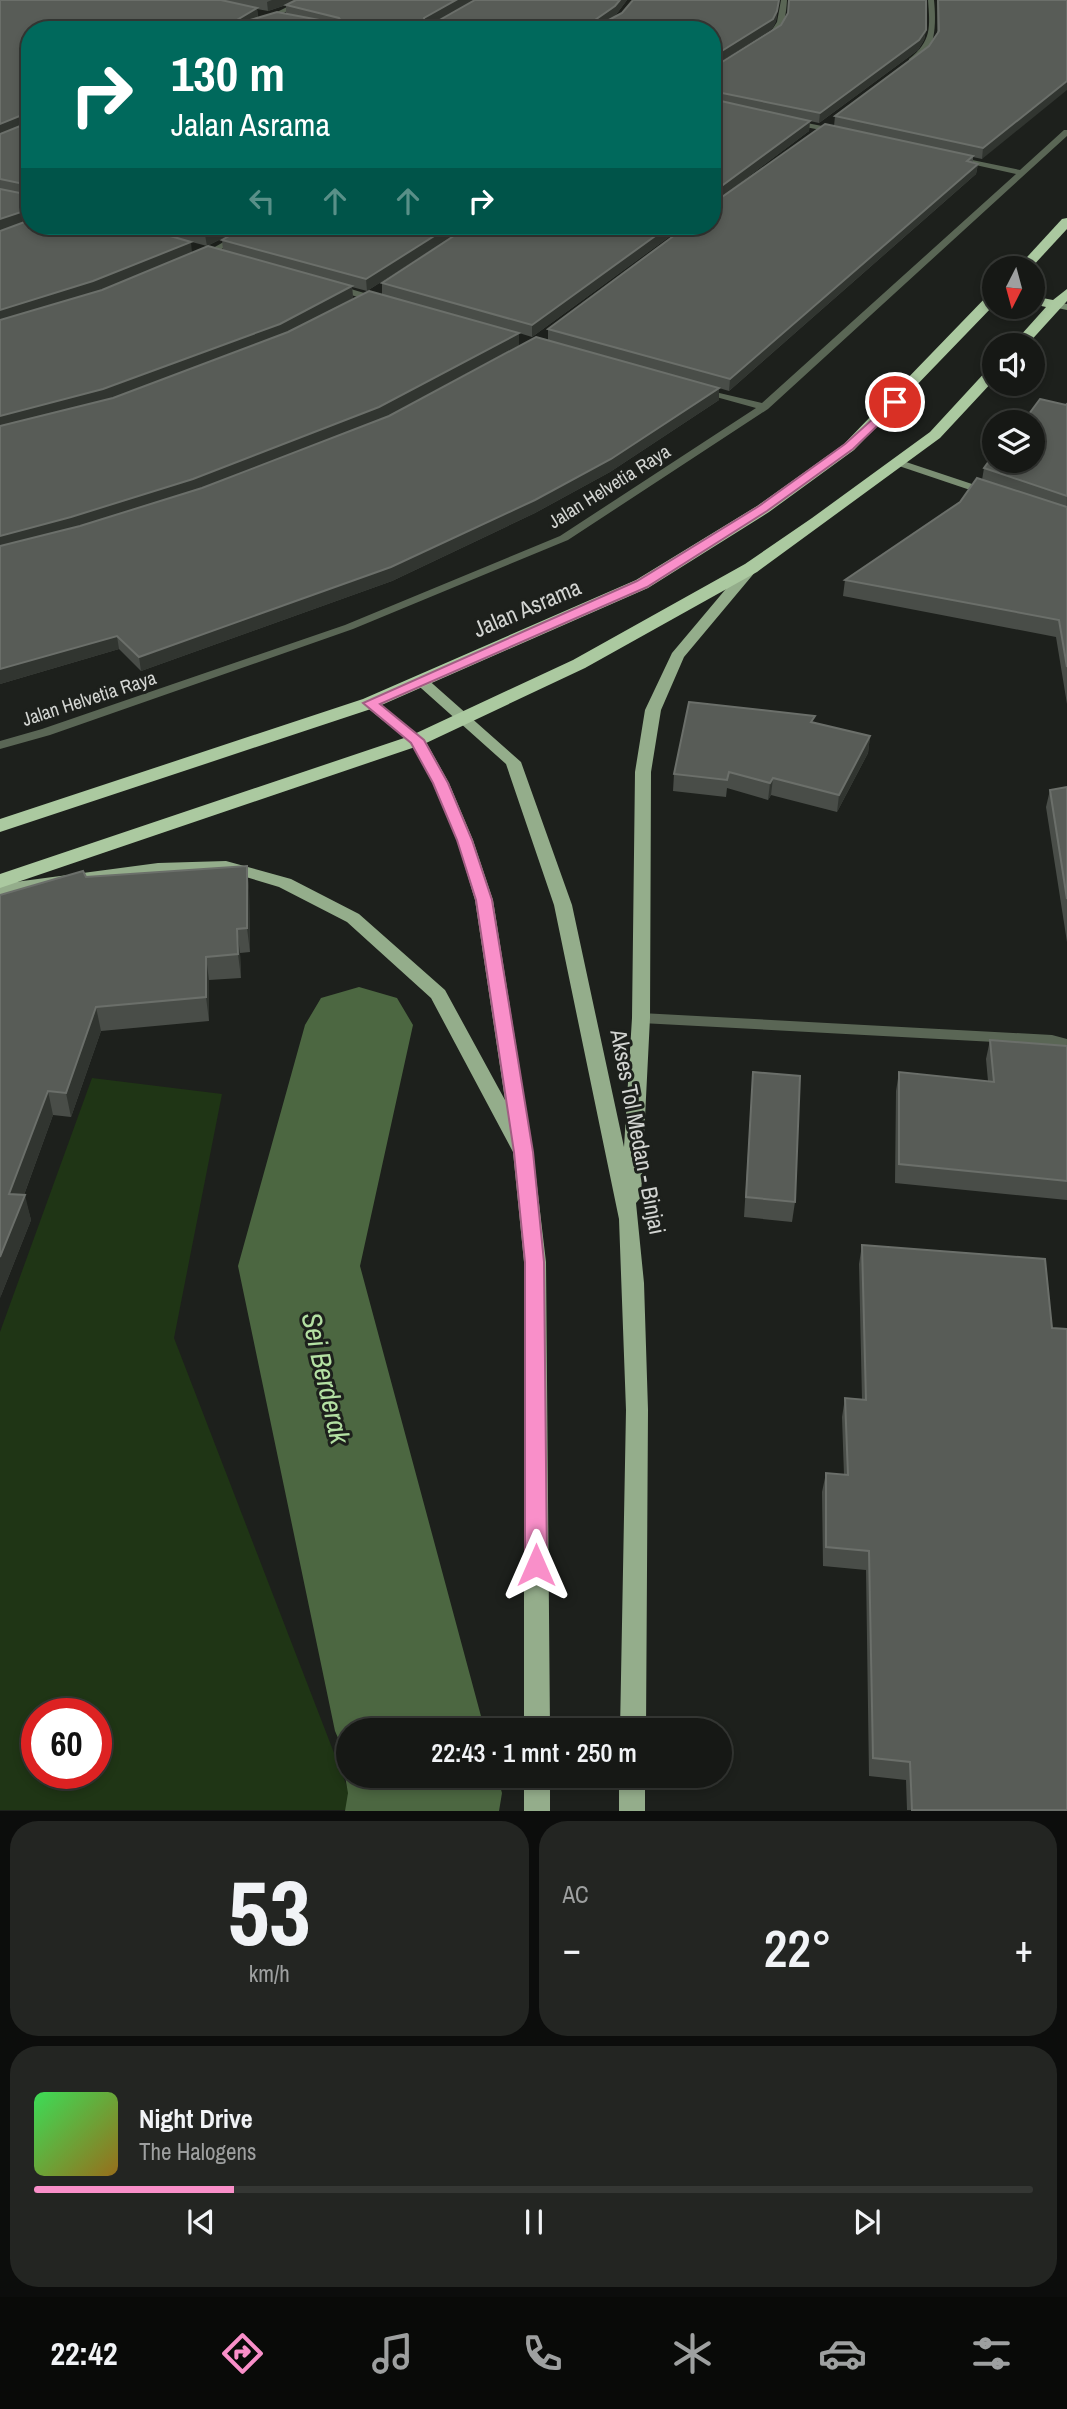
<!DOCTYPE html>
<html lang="id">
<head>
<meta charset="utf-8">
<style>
	:root { --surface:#161815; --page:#232522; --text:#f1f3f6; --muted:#9ea0a0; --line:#353734; --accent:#f98fc9 }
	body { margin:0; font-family:"Archivo Narrow",sans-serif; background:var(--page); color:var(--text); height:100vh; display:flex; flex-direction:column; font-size:26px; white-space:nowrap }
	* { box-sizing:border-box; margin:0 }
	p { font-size:23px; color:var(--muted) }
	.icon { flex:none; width:38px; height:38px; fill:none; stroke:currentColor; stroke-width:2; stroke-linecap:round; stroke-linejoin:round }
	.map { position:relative; height:1811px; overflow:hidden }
	.sheet { display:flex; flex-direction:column; gap:10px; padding:10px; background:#0c0d0c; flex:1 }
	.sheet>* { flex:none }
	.guide { position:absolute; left:21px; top:21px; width:700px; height:214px; border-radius:28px; box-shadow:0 4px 10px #0003,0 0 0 2px var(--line); background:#00695c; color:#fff; overflow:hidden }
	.needle { width:46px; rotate:186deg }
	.controls { position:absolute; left:982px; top:256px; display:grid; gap:14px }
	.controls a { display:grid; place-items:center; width:63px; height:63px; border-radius:50%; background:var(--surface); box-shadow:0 4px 10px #0003,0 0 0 2px var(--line); font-size:35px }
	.speed { position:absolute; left:21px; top:1698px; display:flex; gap:14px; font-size:35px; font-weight:700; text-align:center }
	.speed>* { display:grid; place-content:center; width:91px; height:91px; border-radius:50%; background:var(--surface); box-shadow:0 4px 10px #0003,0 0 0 2px var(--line); line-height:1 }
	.speed .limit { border:10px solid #d22; background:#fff; color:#111 }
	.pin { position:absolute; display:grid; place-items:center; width:60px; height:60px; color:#fff; margin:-30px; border:4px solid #fff; border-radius:50%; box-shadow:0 2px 7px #0007 }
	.me { position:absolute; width:77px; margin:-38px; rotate:0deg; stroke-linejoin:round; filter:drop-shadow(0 0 5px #0008) }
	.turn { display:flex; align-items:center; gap:24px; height:147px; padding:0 35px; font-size:32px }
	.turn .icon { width:91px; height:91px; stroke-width:2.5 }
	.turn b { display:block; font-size:49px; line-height:60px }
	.lanes { display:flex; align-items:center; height:66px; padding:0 35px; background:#0003; justify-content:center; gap:35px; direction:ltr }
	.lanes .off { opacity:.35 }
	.big { font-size:52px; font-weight:600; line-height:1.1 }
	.sheet .widget { flex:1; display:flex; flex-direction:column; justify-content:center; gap:10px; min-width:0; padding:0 24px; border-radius:28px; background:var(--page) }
	.sheet .dial { align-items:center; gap:0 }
	.dial b { font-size:91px; line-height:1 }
	.song { display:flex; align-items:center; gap:21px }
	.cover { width:84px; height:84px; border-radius:10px; background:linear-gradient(135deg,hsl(130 70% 55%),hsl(40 70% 35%)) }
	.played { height:7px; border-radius:4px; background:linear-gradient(90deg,var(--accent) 20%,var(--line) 20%) }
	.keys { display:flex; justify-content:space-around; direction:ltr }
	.heat { display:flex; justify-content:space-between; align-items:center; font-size:38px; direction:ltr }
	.sheet .tiles { flex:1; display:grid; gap:10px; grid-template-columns:1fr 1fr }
	.widget:last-child { grid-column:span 2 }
	.trip { position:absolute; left:336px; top:1718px; width:396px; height:70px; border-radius:35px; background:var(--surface); box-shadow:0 4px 10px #0003,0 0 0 2px var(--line); font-weight:600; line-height:70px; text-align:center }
	.tab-bar { display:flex; height:112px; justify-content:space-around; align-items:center; background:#090a08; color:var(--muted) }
	.tab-bar .icon { width:49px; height:49px }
	.tab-bar .current { color:var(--accent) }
	.tab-bar b { font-size:32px; color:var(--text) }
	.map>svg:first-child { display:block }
	.green { fill:#1f3515; fill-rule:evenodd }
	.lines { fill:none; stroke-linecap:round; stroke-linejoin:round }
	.river { fill:#4c6741; fill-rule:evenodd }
	.street { fill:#5a6655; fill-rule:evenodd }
	.secondary { fill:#7b8e73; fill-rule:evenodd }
	.primary { fill:#94ad8b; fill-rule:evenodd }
	.highway { fill:#abc9a0; fill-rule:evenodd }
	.wall { fill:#494d48; fill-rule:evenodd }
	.shaded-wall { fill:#313530 }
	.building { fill:#585c57; stroke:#6b6f6a; stroke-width:2 }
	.route { fill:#f98fc9; stroke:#a25d83; stroke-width:2 }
	.labels { text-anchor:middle; stroke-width:6; stroke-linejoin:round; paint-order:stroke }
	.far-street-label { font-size:19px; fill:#d3d5d2; stroke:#1d201c }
	.street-label { font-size:23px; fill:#d3d5d2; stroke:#1d201c }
	.near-water-label { font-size:28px; font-style:italic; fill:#b4e1a3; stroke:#1d201c }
</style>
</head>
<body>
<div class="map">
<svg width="1067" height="1811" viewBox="0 0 1067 1811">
	<rect width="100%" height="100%" fill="#1d201c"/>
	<path class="green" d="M92,1078L222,1094L174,1338L356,1810H0V1332ZM37,1713H96V1773H37Z"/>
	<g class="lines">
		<g class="river">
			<polygon points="359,987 397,998 413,1025 360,1266 485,1731 348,1731 348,1761 335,1731 238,1266 305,1025 321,998"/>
			<polygon points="348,1768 348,1776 497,1776 502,1793 499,1811 345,1811 348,1793 345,1776"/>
		</g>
		<g class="street">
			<polygon points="301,0 309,0 250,30 241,30"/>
			<path d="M781,0H787C786,15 784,37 766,39L777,22Z"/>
			<path d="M928,0H934C936,20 938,61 909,63V59C932,41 930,27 928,0Z"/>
			<polygon points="792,120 837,129 841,131 837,133 789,124 788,122"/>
			<polygon points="1064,130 1067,130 1067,136 768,409 568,540 353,629 50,735 0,749 0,741 42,729 345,625 560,536 756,408 698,392 698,388 762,403 1016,174 953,160 953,156 1020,170"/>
			<polygon points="252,226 262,226 204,259 197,257"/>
			<polygon points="334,284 381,298 383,300 378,303 331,289 329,287"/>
			<polygon points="641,1013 1052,1035 1067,1039 1067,1050 1051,1045 641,1023 636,1022 634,1018 636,1014"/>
		</g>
		<g class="secondary">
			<polygon points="1056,302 1067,304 1067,310 1053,307 1051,305"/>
			<polygon points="897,459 990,490 991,492 990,494 982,494 893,464 892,462"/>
		</g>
		<g class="primary">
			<polygon points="751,564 756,565 756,571 684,657 661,710 651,772 650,1018 641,1197 636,1203 644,1283 648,1410 646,1731 620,1731 626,1410 619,1219 554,905 506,764 412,680 420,675 425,677 521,762 572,905 624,1147 632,1018 635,772 645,710 672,653 746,565"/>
			<polygon points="370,698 375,700 425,740 449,783 473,840 493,900 533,1152 546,1262 550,1731 524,1731 524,1262 513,1152 431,998 347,922 279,887 226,871 158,873 0,896 0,884 158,863 226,861 291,879 359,914 445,990 505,1100 475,900 457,840 433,783 411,743 365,706 362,703 365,700"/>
			<rect x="524" y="1776" width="26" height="35"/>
			<rect x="619" y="1776" width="26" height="35"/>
		</g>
		<g class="highway">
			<polygon points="1067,218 1067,229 1031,268 1017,268 1062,219"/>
			<polygon points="1067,289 1067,301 1027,345 1012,345 1046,307 1032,304 1032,296 1053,300"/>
			<polygon points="994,293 994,305 854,450 769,512 648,588 377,707 0,832 0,819 363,699 636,580 757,506 844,444 989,294"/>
			<polygon points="994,367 994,380 940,438 757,572 585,668 424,744 0,888 0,874 410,736 573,660 745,564 812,518 930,432 989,368"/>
		</g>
	</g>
	<g class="wall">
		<path d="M0,0H474L434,22H436L475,0H627L615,16L779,0L776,21L772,29L712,67L30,30V226H468L367,291L352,287L353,298L285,334L382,295V283L469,226H684L532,337L519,333V345L380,419L548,340V329L712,226V67L926,30L924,40L918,50L819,123L810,121L809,131L712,204L834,126L835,116L929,46L937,33V0H1067L982,159L973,157V163L978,164L976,174L729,391L719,388V400L610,472L535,513L392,581L141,671L119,649L0,684ZM286,5V14L258,18L257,9L268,11ZM245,227L222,240L223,250L192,253L188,241L207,246Z"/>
		<polygon points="1067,404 1067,704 1056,637 843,596 845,580 960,502 982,480 984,468"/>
		<polygon points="815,723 870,736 868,753 837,812 771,795 768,800 727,788 726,797 673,791 674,774"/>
		<polygon points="1067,787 1067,942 1046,807 1050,790"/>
		<polygon points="247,866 249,890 250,952 240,953 241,978 209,980 209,1021 101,1031 71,1117 53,1115 24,1195 31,1220 0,1298 86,877"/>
		<polygon points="990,1040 1067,1046 1067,1200 895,1183 896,1091 899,1072 988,1081 986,1059"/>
		<polygon points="753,1072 795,1202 792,1222 744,1217"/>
		<polygon points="862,1245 1067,1810 907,1810 906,1780 869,1776 866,1570 823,1566 822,1492 826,1473 844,1475 842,1417 845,1398 862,1399 859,1264"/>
	</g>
	<g class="shaded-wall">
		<polygon points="272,0 301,0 268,11 267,2"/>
		<polygon points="456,0 474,0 425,28 424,18"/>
		<polygon points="620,0 627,0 615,16 594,30 595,20"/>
		<polygon points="779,0 776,21 772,29 712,67 712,57"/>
		<polygon points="257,8 258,18 238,30 237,20"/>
		<polygon points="926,30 924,40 918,50 819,123 820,113"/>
		<polygon points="1067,81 1067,90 982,159 983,148"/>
		<polygon points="27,113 29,124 0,135 0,124"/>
		<polygon points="810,121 809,131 712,204 712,193"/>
		<polygon points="978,164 976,174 729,391 730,379"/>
		<polygon points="27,210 29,222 0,231 0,219"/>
		<polygon points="223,226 247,226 207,246 205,235"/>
		<polygon points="450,226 468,226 367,291 366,279"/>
		<polygon points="669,226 684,226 532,337 532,325"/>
		<polygon points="191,242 192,253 95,293 0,322 0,310"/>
		<polygon points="352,286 353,298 281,336 105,402 0,429 0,416"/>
		<polygon points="519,333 519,345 380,420 194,492 73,530 0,549 0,536"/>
		<polygon points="719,388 719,400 610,472 535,513 392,581 141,671 139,657"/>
		<polygon points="117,636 119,649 0,684 0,669"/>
		<polygon points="870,736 868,753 837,812 839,795"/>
		<polygon points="773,778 771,795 768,800 770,783"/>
		<polygon points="247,866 249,890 250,952 247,928"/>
		<polygon points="237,929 240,953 241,978 238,954"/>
		<polygon points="206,957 209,980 209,1021 206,997"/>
		<polygon points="96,1007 101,1031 71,1117 66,1093"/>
		<polygon points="48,1091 53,1115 17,1214 25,1195 31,1220 0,1298 0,1257 9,1194"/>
	</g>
	<g class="building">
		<polygon points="0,0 221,0 257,8 237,20 240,23 277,12 330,22 341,21 339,18 286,5 296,0 456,0 424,18 424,22 436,22 475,0 620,0 615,6 595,20 597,23 605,22 622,13 633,0 779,0 777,11 773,19 712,57 712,30 30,30 30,115 27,113 0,124"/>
		<polygon points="789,0 926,0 926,30 919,40 820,113 712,91 712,67 714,67 781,25 788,13"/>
		<polygon points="938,0 1067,0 1067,81 983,148 835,116 929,46 939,31"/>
		<polygon points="712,99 810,121 712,193"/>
		<polygon points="30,122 30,195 29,185 0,179 0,134"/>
		<polygon points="825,124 973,156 967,161 978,164 730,379 548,329 687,226 712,226 712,203 712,204"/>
		<polygon points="0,189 30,195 30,211 27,210 0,219"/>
		<polygon points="30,220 30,226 136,226 191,242 93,281 0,310 0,231"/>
		<polygon points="172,226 223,226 205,235"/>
		<polygon points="247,226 450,226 366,279 222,240"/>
		<polygon points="469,226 669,226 532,325 382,283"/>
		<polygon points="208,246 352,286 280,324 103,389 0,416 0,320 102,290"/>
		<polygon points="369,291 519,333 379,407 193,479 71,517 0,536 0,426 113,398 288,332"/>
		<polygon points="536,337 719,388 611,459 535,500 391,567 139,657 117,636 0,669 0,546 80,526 202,488 389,416"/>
		<polygon points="1040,399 1066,405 1067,404 1067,496 984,468 994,454 994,460 1032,460 1032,422 1023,422"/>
		<polygon points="977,478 1067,507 1067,667 1059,620 845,580 960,502"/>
		<polygon points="689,702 815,716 811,722 870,736 839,795 773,778 770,783 729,772 727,780 674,774"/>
		<polygon points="1067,787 1067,899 1050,790"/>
		<polygon points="247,866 247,928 237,929 238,954 206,957 206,997 96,1007 66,1093 48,1091 9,1194 25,1195 0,1257 0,895 83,871 86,877"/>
		<polygon points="990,1040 1067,1046 1067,1181 899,1164 899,1072 994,1082"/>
		<polygon points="753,1072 800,1076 795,1202 746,1197"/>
		<polygon points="862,1245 1045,1259 1052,1328 1067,1329 1067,1810 912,1810 910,1762 873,1758 869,1551 826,1547 826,1473 848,1475 845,1398 866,1400"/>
	</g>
	<polygon class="route" points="895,399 899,400 899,405 853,449 767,511 647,587 380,704 424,740 448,783 472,840 492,900 533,1152 544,1262 547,1565 544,1572 536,1575 528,1572 525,1565 525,1262 514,1152 476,900 457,840 433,783 411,743 363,703 637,581 759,506 845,444"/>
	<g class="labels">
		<g class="far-street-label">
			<text transform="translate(609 486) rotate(-32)" y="7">Jalan Helvetia Raya</text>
			<text transform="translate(89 698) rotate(-18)" y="7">Jalan Helvetia Raya</text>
		</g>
		<g class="street-label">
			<text transform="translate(527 608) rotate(-23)" y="8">Jalan Asrama</text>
			<text transform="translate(638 1132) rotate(79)" y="8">Akses Tol Medan - Binjai</text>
		</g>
		<g class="near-water-label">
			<text transform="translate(326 1378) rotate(77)" y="10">Sei Berderak</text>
		</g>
	</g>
</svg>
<div class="controls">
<a><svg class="needle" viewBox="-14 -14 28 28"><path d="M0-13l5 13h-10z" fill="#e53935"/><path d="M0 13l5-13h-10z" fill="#9ea0a0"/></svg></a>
<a><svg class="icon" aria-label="sound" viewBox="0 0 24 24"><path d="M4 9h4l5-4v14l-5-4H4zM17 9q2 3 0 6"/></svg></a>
<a><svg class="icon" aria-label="layers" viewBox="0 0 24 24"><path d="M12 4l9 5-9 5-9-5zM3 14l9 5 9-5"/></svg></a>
</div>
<div class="speed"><div class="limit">60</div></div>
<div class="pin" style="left:895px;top:402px;background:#d93025"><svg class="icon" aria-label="arrive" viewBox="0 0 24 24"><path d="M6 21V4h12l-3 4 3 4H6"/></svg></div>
<svg class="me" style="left:536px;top:1565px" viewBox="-20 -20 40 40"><path d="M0-17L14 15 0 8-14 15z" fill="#f98fc9" stroke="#fff" stroke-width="4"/></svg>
<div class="trip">22:43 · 1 mnt · 250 m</div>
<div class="guide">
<div class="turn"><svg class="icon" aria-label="right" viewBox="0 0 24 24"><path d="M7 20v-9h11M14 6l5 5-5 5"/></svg><div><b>130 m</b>Jalan Asrama</div></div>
<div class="lanes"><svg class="icon off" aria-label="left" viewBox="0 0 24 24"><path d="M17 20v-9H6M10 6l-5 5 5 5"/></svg><svg class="icon off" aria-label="ahead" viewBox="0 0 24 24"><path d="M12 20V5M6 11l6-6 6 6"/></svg><svg class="icon off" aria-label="ahead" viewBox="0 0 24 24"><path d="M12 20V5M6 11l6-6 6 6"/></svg><svg class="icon" aria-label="right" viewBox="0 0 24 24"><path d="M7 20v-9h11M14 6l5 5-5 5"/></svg></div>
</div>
</div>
<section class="sheet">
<div class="tiles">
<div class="widget dial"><b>53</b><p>km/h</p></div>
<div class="widget"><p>AC</p>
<div class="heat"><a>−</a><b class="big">22°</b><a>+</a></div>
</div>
<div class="widget">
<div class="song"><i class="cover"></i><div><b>Night Drive</b><p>The Halogens</p></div></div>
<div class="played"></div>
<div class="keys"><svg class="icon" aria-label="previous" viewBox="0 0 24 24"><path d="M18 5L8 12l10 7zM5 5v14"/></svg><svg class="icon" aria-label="pause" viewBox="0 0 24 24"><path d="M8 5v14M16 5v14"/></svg><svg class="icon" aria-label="next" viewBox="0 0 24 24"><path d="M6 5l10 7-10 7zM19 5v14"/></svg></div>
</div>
</div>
</section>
<nav class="tab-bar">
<b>22:42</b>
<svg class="icon current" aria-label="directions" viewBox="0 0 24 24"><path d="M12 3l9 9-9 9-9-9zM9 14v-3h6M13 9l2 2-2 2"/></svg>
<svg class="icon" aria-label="music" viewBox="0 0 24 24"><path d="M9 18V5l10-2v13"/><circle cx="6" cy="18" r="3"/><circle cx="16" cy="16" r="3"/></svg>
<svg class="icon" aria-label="phone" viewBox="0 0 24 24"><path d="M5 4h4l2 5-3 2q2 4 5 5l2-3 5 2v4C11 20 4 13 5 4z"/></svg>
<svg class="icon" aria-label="climate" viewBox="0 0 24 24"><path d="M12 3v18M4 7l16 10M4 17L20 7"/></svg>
<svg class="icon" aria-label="car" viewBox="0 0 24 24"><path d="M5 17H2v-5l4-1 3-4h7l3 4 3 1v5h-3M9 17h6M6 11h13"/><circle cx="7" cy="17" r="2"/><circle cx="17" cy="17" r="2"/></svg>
<svg class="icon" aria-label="filters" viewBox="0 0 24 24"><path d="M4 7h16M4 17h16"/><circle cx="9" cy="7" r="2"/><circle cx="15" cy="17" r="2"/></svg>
</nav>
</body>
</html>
